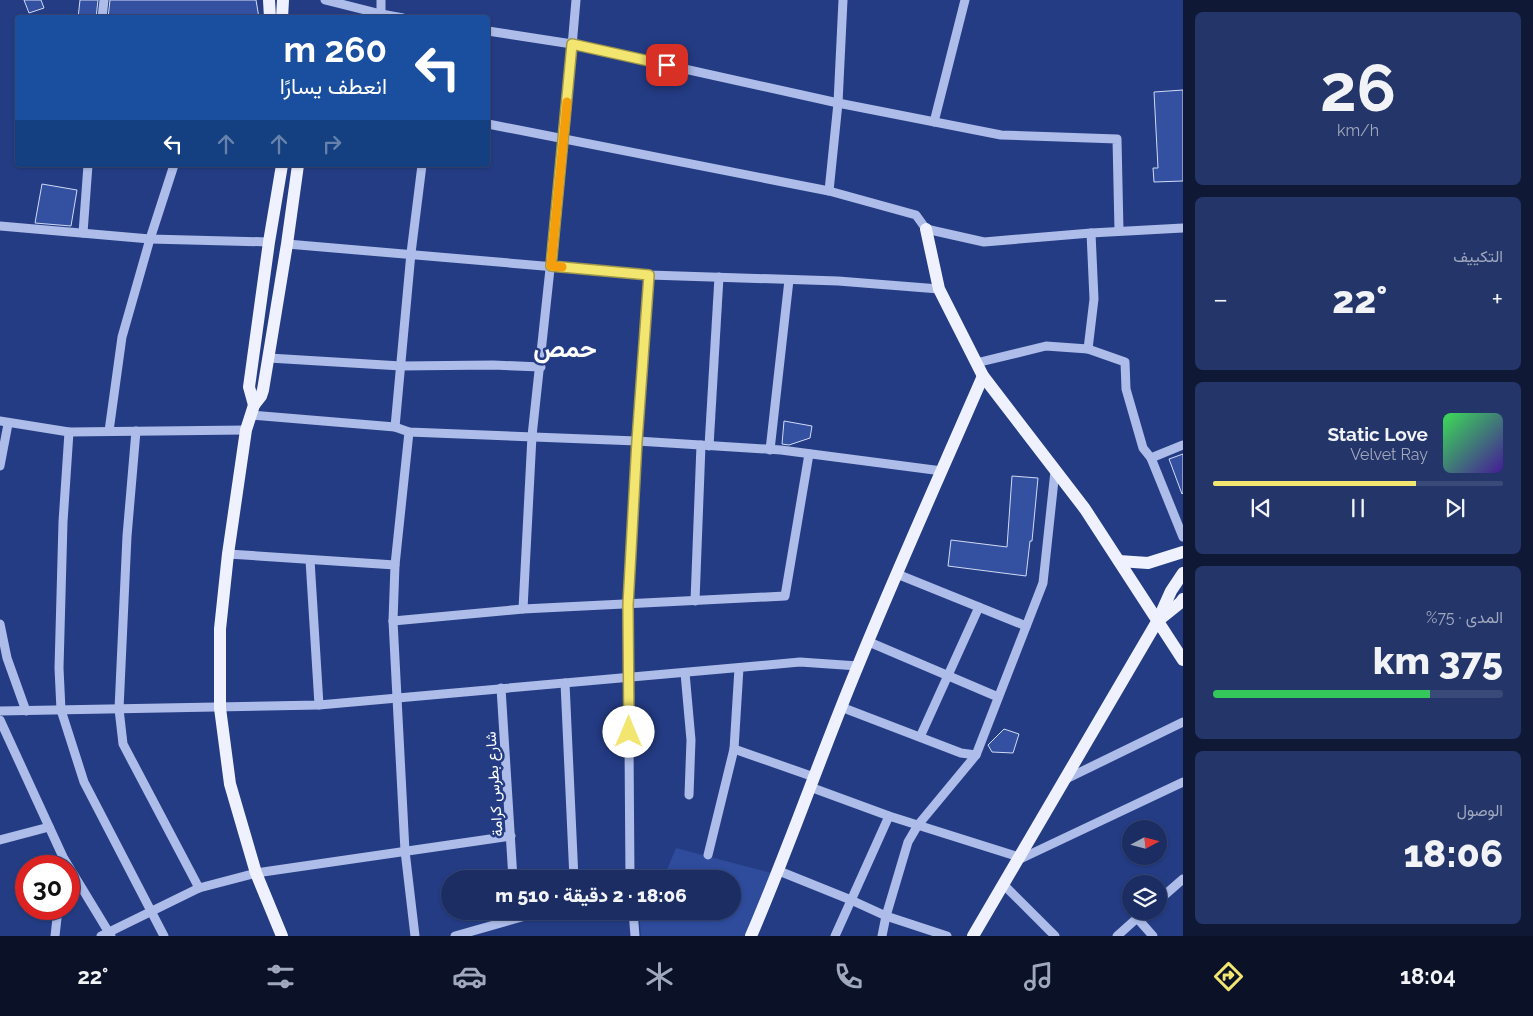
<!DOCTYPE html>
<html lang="ar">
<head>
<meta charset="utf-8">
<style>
	:root { --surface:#1b2d63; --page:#243569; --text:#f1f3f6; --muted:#a0a8be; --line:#394978; --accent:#f3e670 }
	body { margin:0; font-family:Raleway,Vazirmatn,sans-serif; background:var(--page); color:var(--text); direction:rtl; height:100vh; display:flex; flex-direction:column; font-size:19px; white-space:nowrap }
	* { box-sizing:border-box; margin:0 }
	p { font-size:16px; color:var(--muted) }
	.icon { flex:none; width:28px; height:28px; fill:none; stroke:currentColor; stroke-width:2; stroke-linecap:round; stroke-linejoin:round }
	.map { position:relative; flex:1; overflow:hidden; direction:ltr }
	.drawer { display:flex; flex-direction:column; gap:12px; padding:12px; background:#0f1936; width:350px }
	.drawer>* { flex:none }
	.banner { position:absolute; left:15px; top:15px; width:475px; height:152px; border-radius:5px; box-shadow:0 1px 4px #0004,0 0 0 1px var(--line); direction:rtl; background:#1a4fa0; color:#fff; overflow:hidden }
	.needle { width:32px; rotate:83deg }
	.buttons { position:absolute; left:1122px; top:820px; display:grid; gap:10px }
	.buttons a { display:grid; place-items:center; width:45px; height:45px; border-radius:50%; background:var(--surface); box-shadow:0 1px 4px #0004,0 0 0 1px var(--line); font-size:25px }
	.speed { position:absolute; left:15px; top:855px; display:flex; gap:10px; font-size:25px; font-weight:700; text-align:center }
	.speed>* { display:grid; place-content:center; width:65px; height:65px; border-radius:50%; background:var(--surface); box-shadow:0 1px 4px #0004,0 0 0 1px var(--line); line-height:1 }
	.speed .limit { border:8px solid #d22; background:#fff; color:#111 }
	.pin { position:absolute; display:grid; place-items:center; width:42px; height:42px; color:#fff; margin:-21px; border-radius:10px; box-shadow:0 2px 8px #0006 }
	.me { position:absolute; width:55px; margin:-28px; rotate:0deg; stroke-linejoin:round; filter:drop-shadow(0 0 4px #0008) }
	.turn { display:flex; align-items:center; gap:18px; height:105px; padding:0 20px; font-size:22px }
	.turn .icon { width:65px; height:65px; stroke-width:2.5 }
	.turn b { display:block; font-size:35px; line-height:42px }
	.lanes { display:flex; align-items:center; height:48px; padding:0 20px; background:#0003; justify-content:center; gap:25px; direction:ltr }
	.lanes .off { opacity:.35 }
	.big { font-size:38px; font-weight:800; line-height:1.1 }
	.drawer .widget { flex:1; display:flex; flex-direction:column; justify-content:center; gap:8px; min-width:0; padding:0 18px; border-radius:8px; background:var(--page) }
	.drawer .dial { align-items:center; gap:0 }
	.dial b { font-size:65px; line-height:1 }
	.song { display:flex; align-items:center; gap:15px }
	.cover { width:60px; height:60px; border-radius:8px; background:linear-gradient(135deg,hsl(130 70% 55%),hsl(260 70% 35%)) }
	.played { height:5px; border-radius:2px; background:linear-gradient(90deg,var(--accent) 70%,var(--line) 70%) }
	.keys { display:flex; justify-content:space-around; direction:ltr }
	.heat { display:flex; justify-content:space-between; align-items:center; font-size:28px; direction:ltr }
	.charge { height:8px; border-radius:4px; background:linear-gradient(90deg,#34c759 75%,var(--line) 0) }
	.trip { position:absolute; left:441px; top:870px; width:300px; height:50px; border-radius:25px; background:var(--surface); box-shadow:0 1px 4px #0004,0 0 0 1px var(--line); font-weight:800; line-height:50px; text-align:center; direction:rtl }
	.menu { display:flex; height:80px; justify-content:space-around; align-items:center; background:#0b1228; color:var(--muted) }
	.menu .icon { width:35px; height:35px }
	.menu .on { color:var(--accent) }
	.menu b { font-size:22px; color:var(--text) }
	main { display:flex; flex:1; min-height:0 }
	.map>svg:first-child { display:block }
	.green { fill:#2e4b9c }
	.building { fill:#3450a1; stroke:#d1dbf6 }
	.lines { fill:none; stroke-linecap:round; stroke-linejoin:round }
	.minor { stroke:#adbce8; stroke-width:9 }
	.major { stroke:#eff2fe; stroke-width:12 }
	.route-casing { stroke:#9e9649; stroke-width:12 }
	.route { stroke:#f3e670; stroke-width:9 }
	.slow { stroke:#f59e0b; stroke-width:9 }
	.labels { text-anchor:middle; stroke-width:5; stroke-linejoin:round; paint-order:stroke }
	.street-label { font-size:15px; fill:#fff; stroke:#243c84 }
	.town-label { font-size:25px; font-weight:bold; fill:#fff; stroke:#243c84 }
</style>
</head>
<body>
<main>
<section class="drawer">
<div class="widget dial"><b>26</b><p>km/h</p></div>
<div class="widget"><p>التكييف</p>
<div class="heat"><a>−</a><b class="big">22°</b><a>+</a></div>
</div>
<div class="widget">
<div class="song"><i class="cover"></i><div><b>Static Love</b><p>Velvet Ray</p></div></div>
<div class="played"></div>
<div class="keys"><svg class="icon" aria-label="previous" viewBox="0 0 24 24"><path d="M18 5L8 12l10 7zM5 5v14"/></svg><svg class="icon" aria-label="pause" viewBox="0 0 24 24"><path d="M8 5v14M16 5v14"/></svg><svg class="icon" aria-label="next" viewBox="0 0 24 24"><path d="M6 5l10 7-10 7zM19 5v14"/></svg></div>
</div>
<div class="widget"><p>المدى · 75%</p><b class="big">375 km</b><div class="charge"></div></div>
<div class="widget"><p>الوصول</p><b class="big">18:06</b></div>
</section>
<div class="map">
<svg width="1183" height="936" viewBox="0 0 1183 936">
	<rect width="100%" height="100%" fill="#243c84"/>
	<polygon class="green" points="676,848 775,874 746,936 641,936 639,911 732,911 732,879 663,879"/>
	<g class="building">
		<polygon points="24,0 41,0 44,8 29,13"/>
		<polygon points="80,0 98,0 96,18 78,18"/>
		<polygon points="110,0 256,0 259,18 108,18"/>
		<polygon points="1183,90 1183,181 1154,182 1153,168 1158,168 1154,92"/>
		<polygon points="42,184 77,190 71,226 35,223"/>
		<polygon points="784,421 812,426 810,438 789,445 782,444"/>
		<polygon points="1183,454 1183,493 1182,494 1169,459"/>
		<polygon points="1012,476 1038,478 1032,541 1030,541 1026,576 948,566 951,540 1007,547"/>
		<polygon points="1004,729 1019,734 1013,753 992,752 988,745"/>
	</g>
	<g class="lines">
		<g class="minor">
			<polyline points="325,0 381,14 403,18"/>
			<polyline points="381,14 381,0"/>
			<polyline points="102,18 104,0"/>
			<polyline points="488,31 572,44 838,103 1001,135 1117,139 1119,231"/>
			<polyline points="934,122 965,0"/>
			<polyline points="488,124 829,191 916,215 926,229 984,242 1091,233 1183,228"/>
			<polyline points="829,191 838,103 843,0"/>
			<polyline points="0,226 150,239 269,242"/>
			<polyline points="83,233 88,165"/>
			<polyline points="287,244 649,275 838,281 939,289"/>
			<polyline points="1088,349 1094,299 1091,233"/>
			<polyline points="269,358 401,366 493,365 541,367"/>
			<polyline points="976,363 1046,346 1088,349 1125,362 1126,389 1143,448 1151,458 1183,537"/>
			<polyline points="250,415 395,427 409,432 637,441 781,450 942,471"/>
			<polyline points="0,421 69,432 246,430"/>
			<polyline points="395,427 411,253 422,165"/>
			<polyline points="109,431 122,337 150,239 174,165"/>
			<polyline points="136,431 127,536 119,709 123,744 199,888"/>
			<polyline points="69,432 63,522 59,668 61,710 84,782 164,936"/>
			<polyline points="409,432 395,565 393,621 405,851 415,936"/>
			<polyline points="709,446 719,277"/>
			<polyline points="770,450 789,280"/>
			<polyline points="1151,458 1183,445"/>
			<polyline points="0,466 8,424"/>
			<polyline points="228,554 395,565"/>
			<polyline points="310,560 319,705"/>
			<polyline points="897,574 1026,626"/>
			<polyline points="695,601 701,445"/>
			<polyline points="523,609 532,436 564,139 576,0"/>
			<polyline points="393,621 523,609 785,596 809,454"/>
			<polyline points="0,624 7,658 26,711"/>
			<polyline points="869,642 998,697"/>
			<polyline points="685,673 691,740 689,795"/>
			<polyline points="565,683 574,879"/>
			<polyline points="501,688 513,879"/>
			<polyline points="841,707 961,753 976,755"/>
			<polyline points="0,711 319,705 800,662 858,666"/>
			<polyline points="0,720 63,857 111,936"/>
			<polyline points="920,737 979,607"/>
			<polyline points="734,749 814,777"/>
			<polyline points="1064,780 1183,722"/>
			<polyline points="810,787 889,816 1019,857"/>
			<polyline points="0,840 49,827"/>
			<polyline points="708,855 734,749 739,668"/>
			<polyline points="1018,860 1183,782"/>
			<polyline points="779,871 851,900 886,916 947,936"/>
			<polyline points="630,879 628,605 637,441 649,275"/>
			<polyline points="1003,884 1055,936"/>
			<polyline points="1159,900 1183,879"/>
			<polyline points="633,911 635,936"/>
			<polyline points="1137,918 1153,936"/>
			<polyline points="55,936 58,909"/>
			<polyline points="101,936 199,888 256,873 511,836"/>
			<polyline points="455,936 543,911"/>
			<polyline points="835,936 889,816"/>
			<polyline points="882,936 886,916 908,842 918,825 976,755 1043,583 1055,471"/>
			<polyline points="1117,936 1145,911"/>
		</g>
		<g class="major">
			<polyline points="269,0 270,18"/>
			<polyline points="282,18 283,0"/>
			<polyline points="926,229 939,289 983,376 1085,509 1183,660"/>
			<polyline points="254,405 249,387 269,242 282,165"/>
			<polyline points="1119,561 1148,563 1183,552"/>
			<polyline points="1160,619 1180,603 1183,599"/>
			<polyline points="282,936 256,873 230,784 220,708 220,629 228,554 246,430 254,405 261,396 263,390 287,244 298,165"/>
			<path d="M751,936C789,848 820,757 857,668C897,570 941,473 983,376"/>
			<polyline points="973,936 1158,620 1171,591 1183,573"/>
		</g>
	</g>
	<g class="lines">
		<defs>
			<polyline id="route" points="629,732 628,605 637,441 649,275 551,266 572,44 667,65"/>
		</defs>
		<use href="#route" class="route-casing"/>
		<use href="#route" class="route"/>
		<polyline class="slow" points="562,267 551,266 567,102"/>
	</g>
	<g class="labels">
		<g class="street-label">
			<text transform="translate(494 784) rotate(-94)" y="5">شارع بطرس كرامة</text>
		</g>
		<g class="town-label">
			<text x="565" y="357">حمص</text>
		</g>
	</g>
</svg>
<div class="buttons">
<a><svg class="needle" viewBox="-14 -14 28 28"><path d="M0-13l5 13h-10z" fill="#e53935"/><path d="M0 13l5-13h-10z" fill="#a0a8be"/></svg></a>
<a><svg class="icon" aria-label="layers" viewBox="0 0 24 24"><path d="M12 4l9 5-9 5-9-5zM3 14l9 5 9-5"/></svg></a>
</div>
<div class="speed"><div class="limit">30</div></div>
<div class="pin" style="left:667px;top:65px;background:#d93025"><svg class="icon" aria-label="arrive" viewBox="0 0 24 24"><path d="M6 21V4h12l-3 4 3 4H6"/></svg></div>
<svg class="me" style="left:629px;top:732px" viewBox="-20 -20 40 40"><circle r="19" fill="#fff"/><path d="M0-13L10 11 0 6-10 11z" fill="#f3e670"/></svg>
<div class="trip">18:06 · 2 دقيقة · 510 m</div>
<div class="banner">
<div class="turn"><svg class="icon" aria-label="left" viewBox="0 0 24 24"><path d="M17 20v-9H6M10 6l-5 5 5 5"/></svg><div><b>260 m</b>انعطف يسارًا</div></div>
<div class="lanes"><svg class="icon" aria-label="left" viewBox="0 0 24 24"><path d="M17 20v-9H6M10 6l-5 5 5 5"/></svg><svg class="icon off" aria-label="ahead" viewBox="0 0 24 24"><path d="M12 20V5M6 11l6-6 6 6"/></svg><svg class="icon off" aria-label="ahead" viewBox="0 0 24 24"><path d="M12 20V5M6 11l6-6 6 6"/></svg><svg class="icon off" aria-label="right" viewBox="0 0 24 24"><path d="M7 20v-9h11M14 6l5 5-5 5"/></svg></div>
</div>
</div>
</main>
<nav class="menu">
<b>18:04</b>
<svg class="icon on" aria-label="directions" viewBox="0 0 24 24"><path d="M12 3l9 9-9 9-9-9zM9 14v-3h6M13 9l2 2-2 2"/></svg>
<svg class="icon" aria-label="music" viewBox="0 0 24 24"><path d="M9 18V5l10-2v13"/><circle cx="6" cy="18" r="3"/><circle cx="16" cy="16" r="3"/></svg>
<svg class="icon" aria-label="phone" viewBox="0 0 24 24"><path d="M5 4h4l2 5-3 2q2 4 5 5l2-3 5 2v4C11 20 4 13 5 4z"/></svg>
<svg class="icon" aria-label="climate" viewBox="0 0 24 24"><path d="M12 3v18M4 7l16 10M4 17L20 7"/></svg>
<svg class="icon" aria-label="car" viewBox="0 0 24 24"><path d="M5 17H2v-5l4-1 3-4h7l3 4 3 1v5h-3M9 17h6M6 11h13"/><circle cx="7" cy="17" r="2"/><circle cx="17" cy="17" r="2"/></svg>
<svg class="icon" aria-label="filters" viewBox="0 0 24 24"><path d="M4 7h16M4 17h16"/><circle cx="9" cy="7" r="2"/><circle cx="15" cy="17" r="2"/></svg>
<b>22°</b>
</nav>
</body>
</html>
